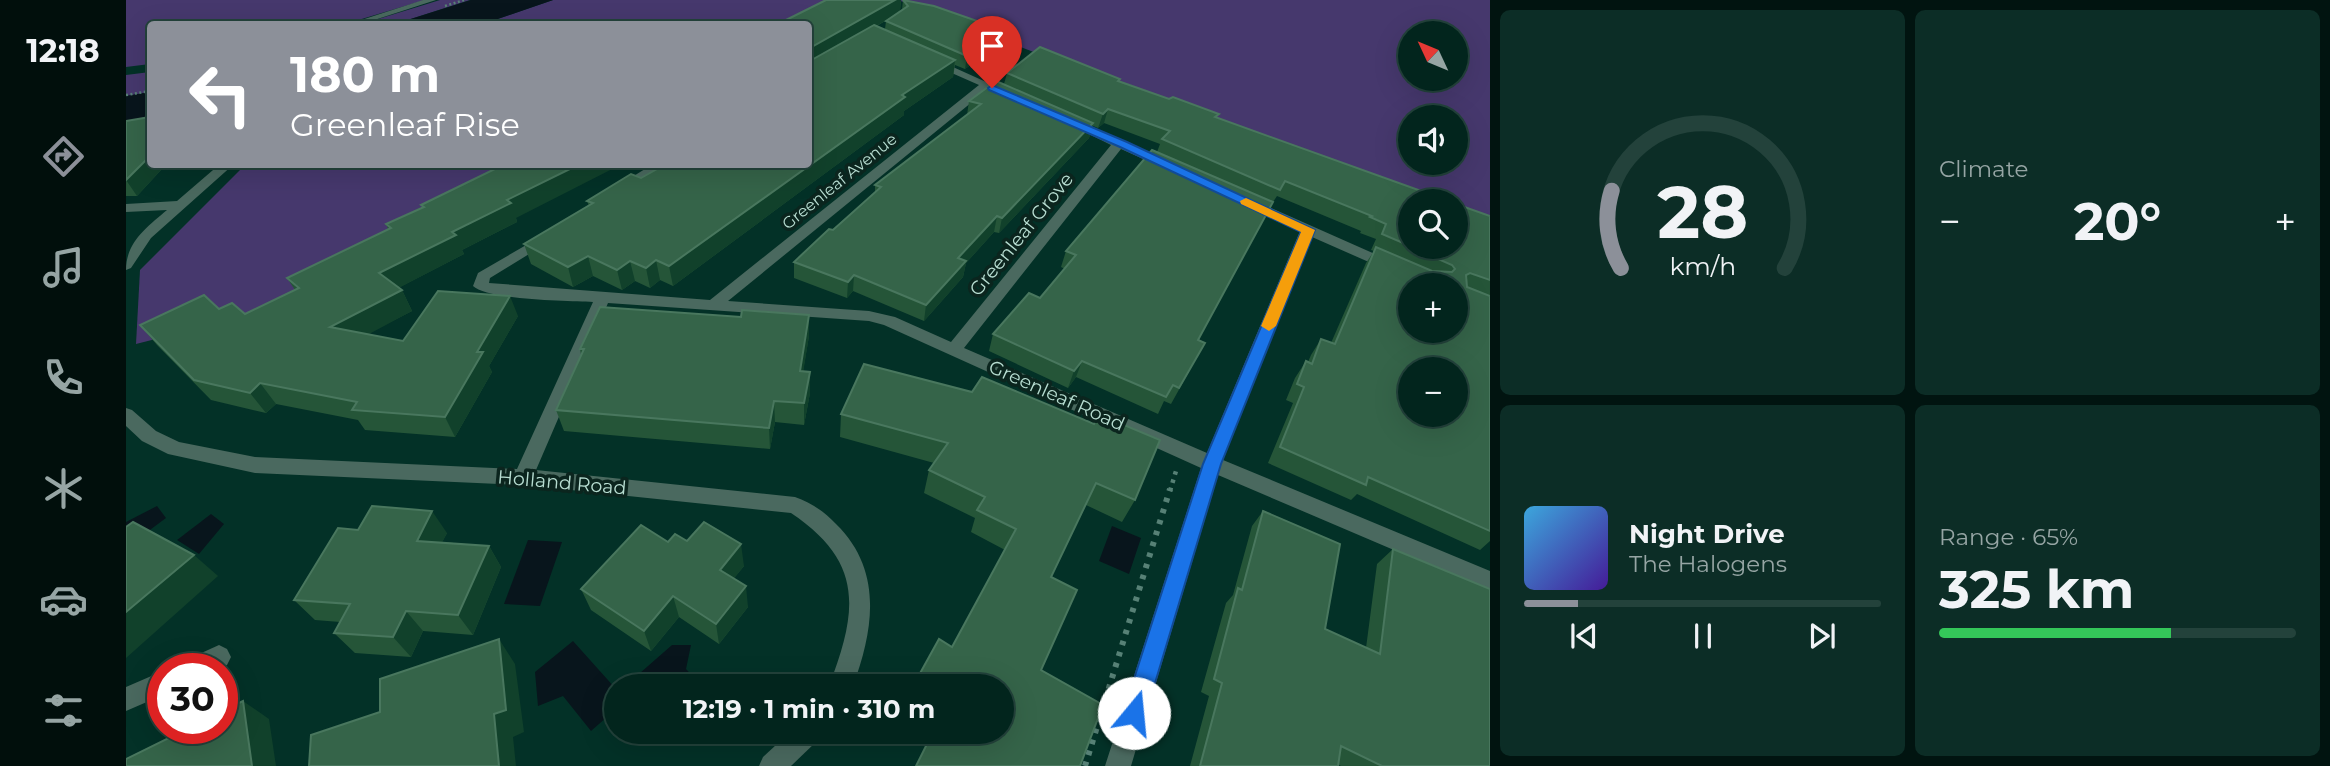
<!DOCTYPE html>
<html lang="en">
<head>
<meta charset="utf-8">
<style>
	:root { --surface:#02251d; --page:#0c2d26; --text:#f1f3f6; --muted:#96a5a4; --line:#23423b; --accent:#8c9099 }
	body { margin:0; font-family:Montserrat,sans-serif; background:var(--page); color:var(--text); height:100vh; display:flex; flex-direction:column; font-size:26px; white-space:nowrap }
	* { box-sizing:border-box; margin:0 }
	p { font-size:23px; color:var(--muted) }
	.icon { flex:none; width:38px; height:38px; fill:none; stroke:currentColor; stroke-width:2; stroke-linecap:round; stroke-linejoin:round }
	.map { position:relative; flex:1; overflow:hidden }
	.panel { display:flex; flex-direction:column; gap:10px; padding:10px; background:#011410; width:840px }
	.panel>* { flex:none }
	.banner { position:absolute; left:21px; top:21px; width:665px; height:147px; border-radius:7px; box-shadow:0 7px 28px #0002,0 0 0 2px var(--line); background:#8c9099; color:#fff; overflow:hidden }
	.needle { width:46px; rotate:314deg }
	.tools { position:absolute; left:1272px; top:21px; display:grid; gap:14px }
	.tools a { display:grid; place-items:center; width:70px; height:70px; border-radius:50%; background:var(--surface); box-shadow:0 7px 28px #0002,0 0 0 2px var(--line); font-size:35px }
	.speed { position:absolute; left:21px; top:653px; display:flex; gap:14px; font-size:35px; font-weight:700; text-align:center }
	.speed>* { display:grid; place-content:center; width:91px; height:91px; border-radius:50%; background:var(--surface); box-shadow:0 7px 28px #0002,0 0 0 2px var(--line); line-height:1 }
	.speed .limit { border:10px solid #d22; background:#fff; color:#111 }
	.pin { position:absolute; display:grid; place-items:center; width:60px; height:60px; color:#fff; margin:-72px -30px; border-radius:50% 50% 50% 0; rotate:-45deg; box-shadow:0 0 7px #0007 }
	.pin .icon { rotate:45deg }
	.me { position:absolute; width:77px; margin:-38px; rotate:17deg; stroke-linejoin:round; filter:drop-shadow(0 0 5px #0008) }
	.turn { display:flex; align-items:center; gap:24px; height:147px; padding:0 28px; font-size:32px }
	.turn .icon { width:91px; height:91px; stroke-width:2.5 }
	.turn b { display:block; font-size:49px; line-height:60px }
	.big { font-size:52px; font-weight:700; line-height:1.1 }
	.panel .widget { flex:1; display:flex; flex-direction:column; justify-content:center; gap:10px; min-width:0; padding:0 24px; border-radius:10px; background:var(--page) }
	.panel .dial { align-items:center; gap:0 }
	.dial svg { height:182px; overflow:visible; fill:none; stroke:var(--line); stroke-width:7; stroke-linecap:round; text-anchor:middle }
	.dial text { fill:var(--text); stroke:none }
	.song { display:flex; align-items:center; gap:21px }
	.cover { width:84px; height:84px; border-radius:10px; background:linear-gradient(135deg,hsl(200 70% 55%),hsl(260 70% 35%)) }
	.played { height:7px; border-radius:4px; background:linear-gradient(90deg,var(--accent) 15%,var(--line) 15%) }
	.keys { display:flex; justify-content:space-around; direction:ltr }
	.heat { display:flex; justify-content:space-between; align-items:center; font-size:38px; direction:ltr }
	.charge { height:10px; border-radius:5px; background:linear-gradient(90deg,#34c759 65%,var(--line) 0) }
	.panel .tiles { flex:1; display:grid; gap:10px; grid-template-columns:repeat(2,1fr) }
	.trip { position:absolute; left:478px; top:674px; width:410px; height:70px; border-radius:35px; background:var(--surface); box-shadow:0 7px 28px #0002,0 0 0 2px var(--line); font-weight:700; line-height:70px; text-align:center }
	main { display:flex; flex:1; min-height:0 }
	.dock { display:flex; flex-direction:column; width:126px; justify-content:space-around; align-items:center; background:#010f0c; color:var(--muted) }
	.dock .icon { width:49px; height:49px }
	.dock .active { color:var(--accent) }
	.dock b { font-size:32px; color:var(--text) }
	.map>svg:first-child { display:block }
	.green { fill:#46386d; fill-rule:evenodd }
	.water { fill:#08151c }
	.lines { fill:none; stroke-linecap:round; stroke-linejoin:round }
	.path-far2 { stroke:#578176; stroke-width:2.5; stroke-dasharray:2 2.5; stroke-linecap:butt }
	.path-far1 { stroke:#578176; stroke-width:4.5; stroke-dasharray:3.5 5; stroke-linecap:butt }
	.path { stroke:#578176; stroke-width:6; stroke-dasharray:4.5 7; stroke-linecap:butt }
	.minor { fill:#4a695f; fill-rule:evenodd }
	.wall { fill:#255538; fill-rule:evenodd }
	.shaded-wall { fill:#11412b }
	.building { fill:#356449; stroke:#49775e; stroke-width:2; fill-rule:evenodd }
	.route { fill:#1a73e8; stroke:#114b97; stroke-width:2 }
	.slow { fill:#f59e0b }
	.labels { text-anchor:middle; stroke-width:7; stroke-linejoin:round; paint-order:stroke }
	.far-street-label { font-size:16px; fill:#b7ddd1; stroke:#0b251e }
	.street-label { font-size:19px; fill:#b7ddd1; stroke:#0b251e }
</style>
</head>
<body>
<main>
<nav class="dock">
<b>12:18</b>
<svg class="icon active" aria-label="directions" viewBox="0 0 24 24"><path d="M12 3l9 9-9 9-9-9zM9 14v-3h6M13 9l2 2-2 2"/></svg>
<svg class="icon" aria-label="music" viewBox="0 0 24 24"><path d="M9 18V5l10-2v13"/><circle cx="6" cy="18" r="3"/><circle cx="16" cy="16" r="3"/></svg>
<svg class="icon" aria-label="phone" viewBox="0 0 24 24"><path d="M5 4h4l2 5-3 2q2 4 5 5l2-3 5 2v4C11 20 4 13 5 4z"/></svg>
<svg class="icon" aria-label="climate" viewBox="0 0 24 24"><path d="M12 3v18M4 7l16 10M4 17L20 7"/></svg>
<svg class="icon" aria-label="car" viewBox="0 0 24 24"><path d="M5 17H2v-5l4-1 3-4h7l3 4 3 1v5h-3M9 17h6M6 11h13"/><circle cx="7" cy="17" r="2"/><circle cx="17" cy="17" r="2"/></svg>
<svg class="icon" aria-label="filters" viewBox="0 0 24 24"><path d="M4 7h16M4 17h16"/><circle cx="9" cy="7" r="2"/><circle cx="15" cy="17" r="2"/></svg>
</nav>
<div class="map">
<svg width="1364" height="766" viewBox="0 0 1364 766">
	<rect width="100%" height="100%" fill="#033127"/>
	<g class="green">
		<polygon points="0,0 299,0 219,24 24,24 24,64 0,67"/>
		<polygon points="314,0 344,0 269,24 236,24"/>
		<polygon points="427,0 704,0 660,24 357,24"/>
		<path d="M772,0H1364V227L1330,214V201H1296ZM1284,33H1330V79H1284ZM1284,117H1330V163H1284Z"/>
		<polygon points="24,72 24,92 0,96 0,75"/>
		<polygon points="119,165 406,165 140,311 10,344 14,270"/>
	</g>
	<g class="water">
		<polygon points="345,0 427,0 357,24 269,24"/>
		<polygon points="24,92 24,125 0,129 0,96"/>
		<polygon points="31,506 40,518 5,544 0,540 0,522"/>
		<polygon points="85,514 98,524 73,554 51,540"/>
		<polygon points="986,526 1015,538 1003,574 973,561"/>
		<polygon points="402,540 436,542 414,606 378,604"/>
		<polygon points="447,641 490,689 490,709 465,731 437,696 412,706 409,672"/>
		<polygon points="546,645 565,645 560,669 576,686 526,686 514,673"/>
	</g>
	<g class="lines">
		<g class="path-far2">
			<polyline points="319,6 338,0"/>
			<polyline points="0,95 24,91"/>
		</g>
		<polyline class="path-far1" points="1044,491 1050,471"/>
		<polyline class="path" points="959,766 1044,489"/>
		<g class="minor">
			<polygon points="297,0 310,0 236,24 223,24"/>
			<path d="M807,58L889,95L884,98L862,89L602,301L743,311L769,317L825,342L985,145L939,122L949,120L1047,165L1045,168H1037L995,149L838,348L1081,453L1174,231L1115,205V199H1125L1312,282L1314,285H1295L1186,237L1097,460L1364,571V591L1092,475L1005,766H979L1075,468L758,325L743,321L482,303L410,470L669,497C684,502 699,512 710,524C757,570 748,629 727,686H703C732,610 738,562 665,513L397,485L129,473L42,454L16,441L0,426V408L6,410L30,431L53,442L129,457L391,469L467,302C444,301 361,300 347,286L352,273L421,233L428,237L426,240L364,278L363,283L584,300L853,85L803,63V59Z"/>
			<path d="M94,164H108L25,238L5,268L0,270C0,242 21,227 41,210L0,212V204L51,201Z"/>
			<polygon points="527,164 543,164 500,193 490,193 490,187"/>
			<polygon points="93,645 101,649 105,657 101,665 94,668 56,668 60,660"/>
			<polygon points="37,671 37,695 0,711 0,687"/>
			<polygon points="664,732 695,732 691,741 665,766 633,766 637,757"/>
		</g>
	</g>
	<g class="wall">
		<path d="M775,0L774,11L776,10L777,0L874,44L839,69L829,65L827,77L778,111V115L547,286L534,280L524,288L509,281L496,290L467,276L447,287L405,264L398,244L463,206L461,201L515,178L682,164V24ZM764,18L760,21L759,29L751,26Z"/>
		<polygon points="881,73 994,79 994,81 1092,118 1364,216 1364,541 1354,550 1231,494 1225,500 1142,463 1167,403 1160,400 1169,378 1180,361 1182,362 1185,355 1195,339 1205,343 1240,263 1248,251 1245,250 1250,239 1234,233 1235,231 1151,196 1145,205 1072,340 1079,343 1070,359 1045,404 1038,401 1032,414 950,377 942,388 863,351 867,334 914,298 939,269 935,267 940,251 1031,152 1034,144 978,123 972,128 967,126 963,138 873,233 868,232 840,263 837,277 798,321 727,291 721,298 668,278 668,262 749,193 749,185 841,115 843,101 878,84"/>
		<polygon points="0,121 24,164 47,164 42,170 35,170 11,196 0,196"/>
		<polygon points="295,205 390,218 391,222 336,250 338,254 272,288 276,290 286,311 241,334 277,341 392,316 363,366 366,372 329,437 239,430 232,420 150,404 140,413 85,400 31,345 14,325 93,309 119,314 169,290 161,278 262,229 260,224 296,207"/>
		<polygon points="683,336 677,371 684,393 678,425 649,422 644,449 438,431 430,410 455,355 454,349"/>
		<polygon points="738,364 846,392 856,377 968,424 972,414 1034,440 1009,500 996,522 960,505 925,577 951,590 915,670 977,705 954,766 790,766 803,740 789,732 875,732 875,686 787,686 813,639 826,647 879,550 845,532 849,518 798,493 803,470 808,463 714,437 715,414"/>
		<polygon points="1137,511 1199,629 1240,648 1251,564 1267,549 1364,766 1215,766 1213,765 1212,766 1064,766 1083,696 1075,692 1100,603 1107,595 1126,526"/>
		<polygon points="232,530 321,533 316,542 363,546 375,567 347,635 297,631 285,657 229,653 208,633 214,622 189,620 168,600"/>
		<polygon points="561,541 618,566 608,578 622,607 593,644 553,617 525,651 465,610 455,589 542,542"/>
	</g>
	<g class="shaded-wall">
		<polygon points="769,0 775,0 774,12 682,66 682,49"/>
		<polygon points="877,30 874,44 839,69 841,56"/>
		<polygon points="829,60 827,77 778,111 778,115 547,286 543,266 776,95"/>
		<polygon points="982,109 978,123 972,128 977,114"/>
		<polygon points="967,123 963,138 873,233 876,218"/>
		<polygon points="24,156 24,164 31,164 35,170 11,196 0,180"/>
		<polygon points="38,164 47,164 42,170"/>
		<polygon points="454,164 496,164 390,218 391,222 336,250 338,254 263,293 253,273 381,200"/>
		<polygon points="871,216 868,232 840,263 837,277 798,321 800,305 832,258"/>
		<polygon points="462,256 467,276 447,287 442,267"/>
		<polygon points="530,260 534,280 524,288 520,268"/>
		<polygon points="504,261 509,281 496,290 491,270"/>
		<polygon points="728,275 727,291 721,298 722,282"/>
		<polygon points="276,290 286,311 217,348 204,327"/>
		<polygon points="384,296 392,316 363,366 366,372 329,437 319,417 351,352"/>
		<polygon points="683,315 683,336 674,392 674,371"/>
		<polygon points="956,361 950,377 942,388 948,371"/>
		<polygon points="684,372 684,393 678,425 678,403"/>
		<polygon points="134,383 150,404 140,413 124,393"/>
		<polygon points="648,401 649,422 644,449 643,428"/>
		<polygon points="306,511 321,533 306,562 291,541"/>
		<polygon points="615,544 618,566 598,591 594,570"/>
		<polygon points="363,546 375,567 347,635 332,615"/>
		<polygon points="68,555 92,576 0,658 0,612"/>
		<polygon points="620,586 622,607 593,644 590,624"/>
		<polygon points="547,596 553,617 525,651 518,631"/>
		<polygon points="280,611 297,631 285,657 267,637"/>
		<polygon points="373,639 389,664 398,732 387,737 390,766 373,766 368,714"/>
		<polygon points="117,701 143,719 150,766 126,766"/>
	</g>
	<g class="building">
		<polygon points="700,0 769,0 682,49 682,24 652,24"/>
		<polygon points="777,0 808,6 877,30 841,56 760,21 782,6"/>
		<polygon points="748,25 829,60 776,95 779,97 543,266 530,260 520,268 504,261 491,270 462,256 442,267 398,244 467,203 461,201 505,174 515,178 540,164 682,164 682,62"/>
		<polygon points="914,47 994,79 992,81 1043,99 1047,97 1093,114 1089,117 1323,201 1284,201 1284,246 1256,234 1260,224 1244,217 1246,216 1159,181 1154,190 1036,139 1044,131 982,109 977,114 881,73"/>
		<polygon points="870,81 967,123 876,218 871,216 832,258 840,261 800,305 728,275 722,282 668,262 703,229 707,230 755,187 749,185 855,104 843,101"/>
		<polygon points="24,117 24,156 0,180 0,121"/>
		<polygon points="1026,150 1147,202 1072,340 1079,343 1053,388 1047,385 1040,397 956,361 948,371 867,334 903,293 914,298 950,255 940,251"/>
		<polygon points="379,164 454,164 381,200 385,203 326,232 330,235 253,273 276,290 204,327 277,341 312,291 384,296 351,352 357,352 319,417 226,410 231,402 134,383 124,393 68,380 14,325 78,295 93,309 106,303 119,314 173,288 161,278 265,228 260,224 298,207 295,205"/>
		<path d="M1330,204L1364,216V280L1344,273L1340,275L1341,287L1364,296V531L1242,477L1240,485L1154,447L1178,387L1171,384L1180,361L1186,364L1195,339L1209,344L1250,247L1306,271L1326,272L1329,269L1326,265L1285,247H1330ZM1284,285H1330V331H1284ZM1284,369H1330V415H1284Z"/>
		<polygon points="474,307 615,317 616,310 683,315 674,371 684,372 678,403 648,401 643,428 430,410 458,349 454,349"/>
		<polygon points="738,364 846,392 856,377 968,424 972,414 1034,440 1009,500 970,483 925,577 951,590 915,670 977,705 954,766 790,766 807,732 875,732 875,686 787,686 813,639 826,647 890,529 851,510 859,497 803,470 822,443 715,414"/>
		<polygon points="246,506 306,511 291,541 363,546 332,615 280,611 267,637 208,633 224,604 168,600 212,528 232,530"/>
		<polygon points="1137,511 1214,544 1199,629 1254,654 1267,549 1364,589 1364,766 1256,766 1215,746 1212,766 1074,766 1096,683 1088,679 1112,588 1116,590"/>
		<polygon points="7,522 68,555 0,612 0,527"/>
		<polygon points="578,522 615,544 594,570 620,586 590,624 547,596 518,631 455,589 515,525 542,542 549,534 561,541"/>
		<polygon points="373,639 380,710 368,714 373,766 183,766 185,735 254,712 254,679"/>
		<polygon points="117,701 126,766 0,766 0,759 63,728 96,728 96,711"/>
	</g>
	<polygon class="route" points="866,85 1001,142 1189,230 1095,464 1020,713 1016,721 1008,724 1000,721 997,713 1077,464 1175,232 994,147 863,90 862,88"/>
	<polygon class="slow" points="1120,198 1189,230 1150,326 1143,331 1135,326 1175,232 1115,204 1114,201"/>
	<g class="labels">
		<g class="far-street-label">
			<text transform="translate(713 181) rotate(-39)" y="6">Greenleaf Avenue</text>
		</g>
		<g class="street-label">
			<text transform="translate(895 234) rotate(-51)" y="7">Greenleaf Grove</text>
			<text transform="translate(931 395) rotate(24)" y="7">Greenleaf Road</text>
			<text transform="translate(436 482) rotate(5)" y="7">Holland Road</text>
		</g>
	</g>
</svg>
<div class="tools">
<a><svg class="needle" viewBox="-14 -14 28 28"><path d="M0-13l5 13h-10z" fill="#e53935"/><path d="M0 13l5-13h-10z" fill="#96a5a4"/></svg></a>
<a><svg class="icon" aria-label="sound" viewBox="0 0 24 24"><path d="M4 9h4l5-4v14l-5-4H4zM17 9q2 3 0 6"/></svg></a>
<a><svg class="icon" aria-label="search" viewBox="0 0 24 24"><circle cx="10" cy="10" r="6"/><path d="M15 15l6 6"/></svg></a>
<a>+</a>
<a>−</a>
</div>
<div class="speed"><div class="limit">30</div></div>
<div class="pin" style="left:866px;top:88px;background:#d93025"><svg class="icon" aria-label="arrive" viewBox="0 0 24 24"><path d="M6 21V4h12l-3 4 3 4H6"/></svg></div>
<svg class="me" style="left:1008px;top:713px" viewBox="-20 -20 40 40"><circle r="19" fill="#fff"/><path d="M0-13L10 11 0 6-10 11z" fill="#1a73e8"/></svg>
<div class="trip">12:19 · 1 min · 310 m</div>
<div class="banner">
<div class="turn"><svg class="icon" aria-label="left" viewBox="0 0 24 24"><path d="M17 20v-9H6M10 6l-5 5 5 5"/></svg><div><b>180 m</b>Greenleaf Rise</div></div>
</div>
</div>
<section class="panel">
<div class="tiles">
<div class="widget dial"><svg viewBox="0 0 100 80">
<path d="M14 69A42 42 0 1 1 86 69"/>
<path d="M14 69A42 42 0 0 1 10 35" stroke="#8c9099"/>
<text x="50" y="56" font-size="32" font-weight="700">28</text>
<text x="50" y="72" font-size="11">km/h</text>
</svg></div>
<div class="widget"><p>Climate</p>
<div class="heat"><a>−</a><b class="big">20°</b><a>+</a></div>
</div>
<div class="widget">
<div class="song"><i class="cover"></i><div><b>Night Drive</b><p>The Halogens</p></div></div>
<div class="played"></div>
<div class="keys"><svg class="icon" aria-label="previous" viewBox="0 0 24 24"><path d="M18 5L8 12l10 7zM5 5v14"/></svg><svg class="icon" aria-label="pause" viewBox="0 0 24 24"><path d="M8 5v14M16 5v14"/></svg><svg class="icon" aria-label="next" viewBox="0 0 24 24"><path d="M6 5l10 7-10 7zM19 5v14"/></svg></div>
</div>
<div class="widget"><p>Range · 65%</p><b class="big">325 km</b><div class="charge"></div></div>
</div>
</section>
</main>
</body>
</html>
